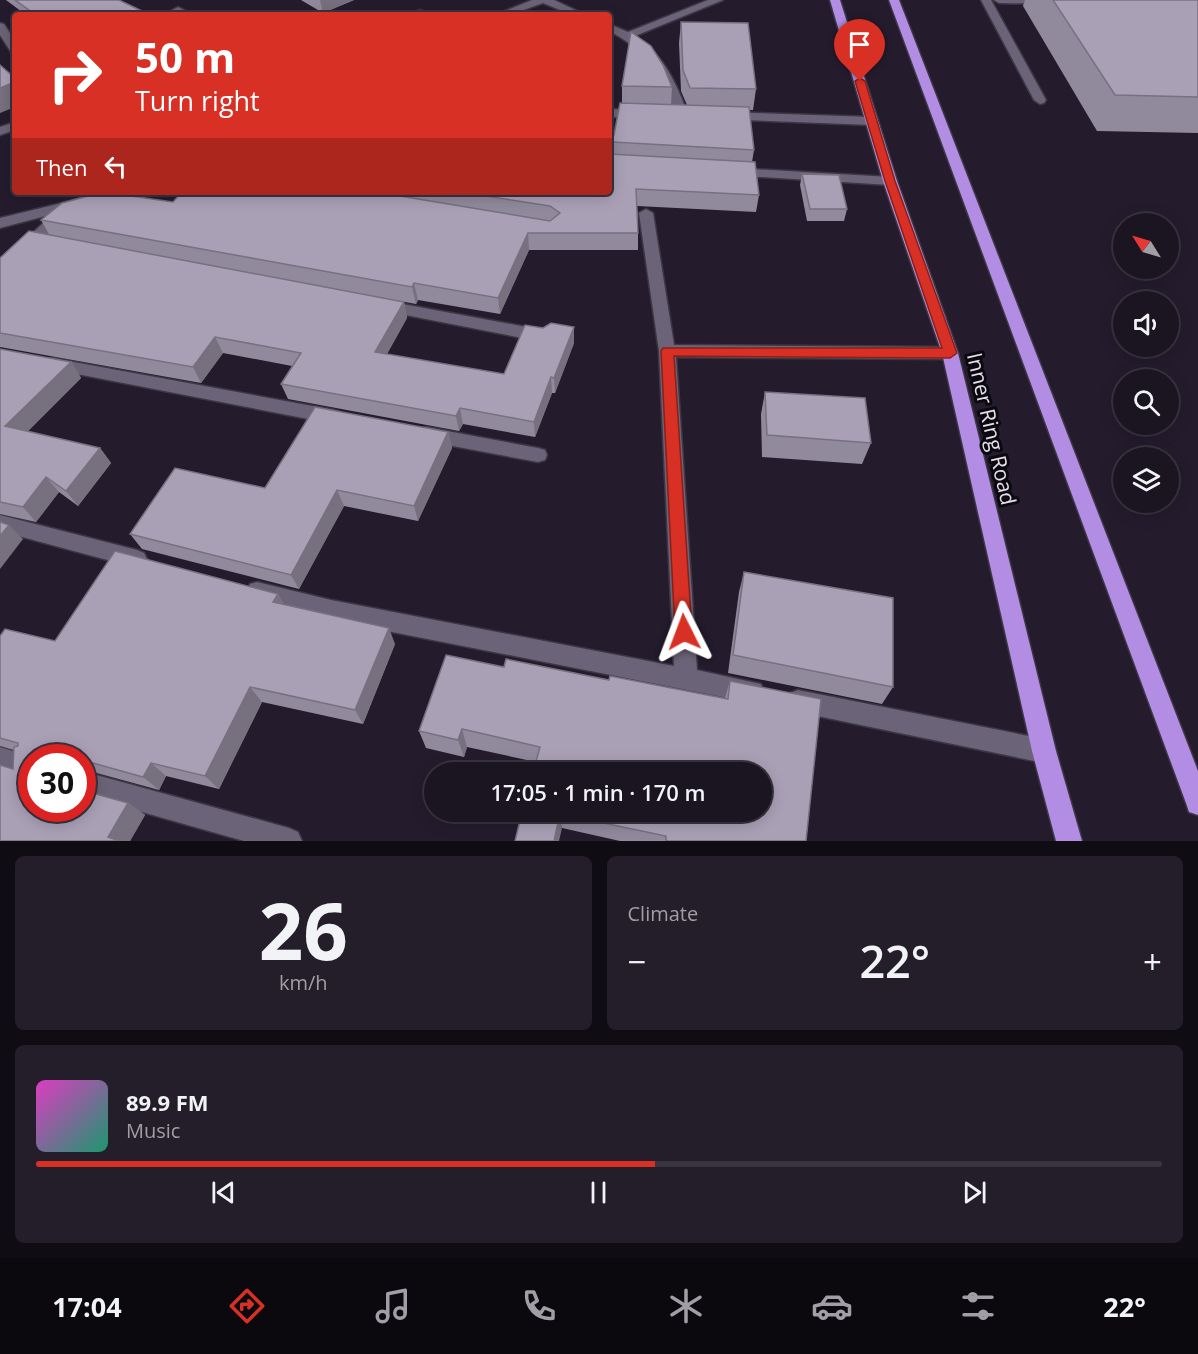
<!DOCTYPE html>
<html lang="en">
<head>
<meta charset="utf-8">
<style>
	:root { --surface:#1b1522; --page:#241e2a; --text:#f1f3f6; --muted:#a09fa5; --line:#393440; --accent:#d93025 }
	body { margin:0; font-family:"Open Sans",sans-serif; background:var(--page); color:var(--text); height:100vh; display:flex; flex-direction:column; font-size:22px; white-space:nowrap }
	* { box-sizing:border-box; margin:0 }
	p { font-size:20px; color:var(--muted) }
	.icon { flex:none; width:33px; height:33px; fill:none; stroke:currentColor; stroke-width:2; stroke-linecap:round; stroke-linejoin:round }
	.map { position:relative; height:841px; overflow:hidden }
	.details { display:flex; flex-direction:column; gap:15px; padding:15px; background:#0f0c13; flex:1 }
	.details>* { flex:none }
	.top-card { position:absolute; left:12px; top:12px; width:600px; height:183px; border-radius:6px; box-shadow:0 3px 15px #0003,0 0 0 2px var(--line); background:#d93025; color:#fff; overflow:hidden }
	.needle { width:39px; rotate:307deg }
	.controls { position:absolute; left:1113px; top:213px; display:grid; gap:12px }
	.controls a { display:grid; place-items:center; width:66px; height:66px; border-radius:50%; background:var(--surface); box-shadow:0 3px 15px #0003,0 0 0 2px var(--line); font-size:30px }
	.speed { position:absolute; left:18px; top:744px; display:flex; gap:12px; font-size:30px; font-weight:700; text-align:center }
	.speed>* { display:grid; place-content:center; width:78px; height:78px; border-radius:50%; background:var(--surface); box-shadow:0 3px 15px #0003,0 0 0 2px var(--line); line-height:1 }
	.speed .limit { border:9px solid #d22; background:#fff; color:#111 }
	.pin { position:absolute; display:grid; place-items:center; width:51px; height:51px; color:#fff; margin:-62px -26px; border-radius:50% 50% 50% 0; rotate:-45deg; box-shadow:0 0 6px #0007 }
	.pin .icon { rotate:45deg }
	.me { position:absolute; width:66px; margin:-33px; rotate:357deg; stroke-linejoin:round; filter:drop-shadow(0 0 4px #0008) }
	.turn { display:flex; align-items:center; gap:21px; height:126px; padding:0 24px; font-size:27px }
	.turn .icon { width:78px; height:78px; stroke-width:2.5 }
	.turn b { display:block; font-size:42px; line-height:51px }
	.then { display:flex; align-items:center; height:57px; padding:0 24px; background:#0003; gap:12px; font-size:22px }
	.big { font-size:45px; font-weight:600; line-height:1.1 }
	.details .card { flex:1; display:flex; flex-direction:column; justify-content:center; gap:9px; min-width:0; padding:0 21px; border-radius:9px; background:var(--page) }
	.details .dial { align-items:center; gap:0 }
	.dial b { font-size:78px; line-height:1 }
	.song { display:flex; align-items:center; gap:18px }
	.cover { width:72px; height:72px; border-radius:9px; background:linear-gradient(135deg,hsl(310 70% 55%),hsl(160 70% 35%)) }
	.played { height:6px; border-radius:3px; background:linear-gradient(90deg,var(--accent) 55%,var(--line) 55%) }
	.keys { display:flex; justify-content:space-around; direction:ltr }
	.heat { display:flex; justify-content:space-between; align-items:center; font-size:33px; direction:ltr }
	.details .tiles { flex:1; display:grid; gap:15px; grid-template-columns:1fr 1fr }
	.card:last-child { grid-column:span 2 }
	.trip { position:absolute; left:424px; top:762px; width:348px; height:60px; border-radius:30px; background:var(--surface); box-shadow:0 3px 15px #0003,0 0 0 2px var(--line); font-weight:600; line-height:60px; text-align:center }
	.menu { display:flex; height:96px; justify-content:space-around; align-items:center; background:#0b080e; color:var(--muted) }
	.menu .icon { width:42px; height:42px }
	.menu .on { color:var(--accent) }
	.menu b { font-size:27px; color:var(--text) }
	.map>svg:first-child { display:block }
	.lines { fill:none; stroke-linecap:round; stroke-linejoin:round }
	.lane-casing { stroke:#3c3744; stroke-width:3 }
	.street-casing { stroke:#3c3744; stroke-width:3 }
	.highway-casing { stroke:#3c3744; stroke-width:3 }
	.lane { fill:#6b6377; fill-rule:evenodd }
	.street { fill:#6b6377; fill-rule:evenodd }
	.highway { fill:#b38de4; fill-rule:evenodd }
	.wall { fill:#918a9d }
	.shaded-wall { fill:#76707f }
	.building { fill:#a9a0b6; stroke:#76707f; stroke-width:1.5 }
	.route { fill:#d93025; stroke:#8d1f18; stroke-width:1.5 }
	.labels { text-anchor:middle; stroke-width:6; stroke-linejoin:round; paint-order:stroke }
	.street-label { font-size:21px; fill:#e4e0eb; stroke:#0b0810 }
</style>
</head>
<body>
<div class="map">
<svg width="1198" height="841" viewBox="0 0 1198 841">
	<rect width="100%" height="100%" fill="#241c2d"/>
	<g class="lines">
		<defs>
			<g id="lane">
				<polygon points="981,0 991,0 1046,100 1044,103 1040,104 1034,100"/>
				<polygon points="994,0 1053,0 1053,1 1048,4 999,3"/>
			</g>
			<g id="street">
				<polygon points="532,0 554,0 586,15 572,15 543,3 510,15 495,15"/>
				<path d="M708,0H723L635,36C664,55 677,84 688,115L682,119C672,116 669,96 665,87C653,61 634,44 609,31V24L628,32Z"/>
				<polygon points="178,7 194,15 163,15"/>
				<polygon points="419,10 423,11 423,15 408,15"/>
				<polygon points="0,23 4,24 15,41 15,53 11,52 0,35"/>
				<polygon points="609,109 643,110 649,114 643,118 609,117"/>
				<polygon points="725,112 872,117 878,121 872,125 721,119 719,116"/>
				<polygon points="15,122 15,130 0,135 0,127"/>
				<polygon points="734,168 890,177 897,181 890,185 729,175 727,172"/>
				<polygon points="107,192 131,192 129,195 67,211 69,214 67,217 5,276 0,277 0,263 53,214 0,228 0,218"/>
				<polygon points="646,209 653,213 674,345 950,347 956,349 958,353 956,357 950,359 676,357 697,670 761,684 764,692 761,700 753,703 331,620 250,598 247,591 250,584 257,582 331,600 674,666 659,351 639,213"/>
				<polygon points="381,300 543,330 549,332 551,336 549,340 543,342 375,309 373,305 375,301"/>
				<polygon points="52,358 334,410 340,412 343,417 340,422 334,424 46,368 43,364 46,360"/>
				<polygon points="426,427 538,448 545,450 547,455 545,460 538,462 426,441 420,439 417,434 420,429"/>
				<polygon points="0,515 137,550 144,553 147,559 144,565 137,568 0,531"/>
				<polygon points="798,690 1044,739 1052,743 1056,751 1052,759 1044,763 798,712 790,709 787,701 790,693"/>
				<polygon points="0,747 36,758 32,758 32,780 0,771"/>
				<polygon points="82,771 289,828 298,832 302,841 244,841 82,795"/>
			</g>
			<g id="highway">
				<polygon points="830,0 840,0 897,181 958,353 1056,751 1082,841 1056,841 1032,751 942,353 883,181"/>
				<polygon points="889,0 899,0 1198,771 1198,815 1189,812 1186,803"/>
			</g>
		</defs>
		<use href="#lane" class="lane-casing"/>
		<use href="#street" class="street-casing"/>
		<use href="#highway" class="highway-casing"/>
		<use href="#lane" class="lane"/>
		<use href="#street" class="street"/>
		<use href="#highway" class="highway"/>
	</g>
	<g class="wall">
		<polygon points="6,0 119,0 144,15 26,15"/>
		<polygon points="301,0 354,0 323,13"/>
		<polygon points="1025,0 1198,0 1198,133 1097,131 1023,6"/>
		<polygon points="681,22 756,89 753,110 749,110 754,150 752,162 759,195 756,212 637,206 638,233 638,250 529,250 500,314 418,300 416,304 297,282 404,302 407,318 387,354 504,374 574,343 555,393 552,393 535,437 463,424 459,431 288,399 281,384 292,366 223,353 201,383 0,347 0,258 50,236 41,220 173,202 182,192 609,192 609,135 614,135 622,103 622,86 672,87 671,105 687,105 681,91 679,43"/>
		<polygon points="802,174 847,209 844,221 807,221 800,185"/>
		<polygon points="0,349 71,362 81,378 27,432 100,448 111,463 78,506 59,492 36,522 0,514"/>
		<polygon points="765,392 871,443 862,464 762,457 761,414"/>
		<polygon points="448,432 452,448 418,521 344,506 299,589 142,549 130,534 265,488"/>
		<polygon points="744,572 893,687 882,704 728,673 739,592"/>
		<polygon points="278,594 284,605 395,644 363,724 262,702 219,789 166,776 159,790 82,769 82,758 32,758 32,808 128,803 145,815 130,841 0,841 13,769 14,750 0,746 0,636 55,641"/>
		<polygon points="504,667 609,680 725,698 730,681 806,841 620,841 562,828 536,762 467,747 464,757 426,748 419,731"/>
	</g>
	<g class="shaded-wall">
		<polygon points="320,0 354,0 323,13"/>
		<polygon points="142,11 144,15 132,15"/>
		<polygon points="15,82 15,107 0,113 0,88"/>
		<polygon points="613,142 613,159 609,160 609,144"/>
		<polygon points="528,233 529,250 500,314 498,298"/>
		<polygon points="414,283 418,300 416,304 412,287"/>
		<polygon points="404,302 407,318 379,368 375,352"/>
		<polygon points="574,327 574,343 555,393 554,378"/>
		<polygon points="215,337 223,353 201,383 193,367"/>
		<polygon points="71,362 81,378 17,442 5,426"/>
		<polygon points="551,377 552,393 535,437 534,422"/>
		<polygon points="460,408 463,424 459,431 456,416"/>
		<polygon points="448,432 452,448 418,521 414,506"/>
		<polygon points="100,448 111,463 78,506 66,491"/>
		<polygon points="46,477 59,492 36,522 23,507"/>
		<polygon points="337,490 344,506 299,589 291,575"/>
		<polygon points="9,525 23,539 0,569 0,536"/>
		<polygon points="278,594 287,611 273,602"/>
		<polygon points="389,628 395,644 363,724 355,710"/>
		<polygon points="250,687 262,702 219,789 205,776"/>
		<polygon points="462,729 467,747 464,757 458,740"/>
		<polygon points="151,763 166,776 159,790 143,777"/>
		<polygon points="128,803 145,815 130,841 114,841 108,837"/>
		<polygon points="560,814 562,828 559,841 554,841"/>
	</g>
	<g class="building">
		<polygon points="15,0 119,0 142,11 132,15 36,15"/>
		<polygon points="1053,0 1198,0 1198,97 1115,95"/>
		<polygon points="681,22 748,23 756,89 690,88 683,70"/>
		<polygon points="631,32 651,46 663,65 672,87 622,86"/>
		<polygon points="0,65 15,78 15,82 0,88"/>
		<polygon points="620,103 749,107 754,150 613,142 609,144 609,135 614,135"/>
		<polygon points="609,154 755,162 759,195 636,189 638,233 528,233 498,298 414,283 412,287 41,220 62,203 103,192 173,202 182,192 376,192 550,221 560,213 550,206 460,192 609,192"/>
		<polygon points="802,174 839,175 847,209 810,209"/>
		<polygon points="29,231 404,302 375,352 504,374 525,325 543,328 551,323 574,327 554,378 551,377 534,422 460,408 456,416 281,384 301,353 215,337 193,367 0,333 0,258"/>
		<polygon points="0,349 71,362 5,426 100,448 66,491 46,477 23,507 0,502"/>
		<polygon points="765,392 865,398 871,443 767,435"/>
		<polygon points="315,407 448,432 414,506 337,490 291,575 130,534 175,468 265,488"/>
		<polygon points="0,522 9,525 0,536"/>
		<polygon points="115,551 278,594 273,602 389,628 355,710 250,687 205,776 151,763 143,777 82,760 82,758 72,758 64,755 62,758 32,758 32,808 82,808 82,790 128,803 108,837 120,841 0,841 0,765 13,769 14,747 18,746 18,743 0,738 0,636 5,629 55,641"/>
		<polygon points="744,572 893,598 893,687 733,655"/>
		<polygon points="446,655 504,667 506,659 609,680 610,676 728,699 730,681 821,699 806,841 668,841 666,840 666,836 560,814 554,841 515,841 522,812 762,812 762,772 533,772 540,747 462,729 458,740 419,731"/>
	</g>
	<polygon class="route" points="860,78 865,81 895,181 957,353 950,358 674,356 692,632 690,637 684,639 678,637 675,632 661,351 663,348 942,348 885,181 855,81"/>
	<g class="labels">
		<g class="street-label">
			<text transform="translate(991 429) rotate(77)" y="7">Inner Ring Road</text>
		</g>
	</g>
</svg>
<div class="controls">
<a><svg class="needle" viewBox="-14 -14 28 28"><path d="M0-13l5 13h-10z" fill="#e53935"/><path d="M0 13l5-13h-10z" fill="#a09fa5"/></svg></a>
<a><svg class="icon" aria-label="sound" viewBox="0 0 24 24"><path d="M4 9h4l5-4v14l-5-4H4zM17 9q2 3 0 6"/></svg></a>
<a><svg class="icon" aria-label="search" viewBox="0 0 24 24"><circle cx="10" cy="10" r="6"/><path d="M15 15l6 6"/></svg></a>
<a><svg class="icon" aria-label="layers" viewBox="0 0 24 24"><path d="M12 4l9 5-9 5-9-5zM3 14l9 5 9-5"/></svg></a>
</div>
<div class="speed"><div class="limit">30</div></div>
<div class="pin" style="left:860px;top:81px;background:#d93025"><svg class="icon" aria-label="arrive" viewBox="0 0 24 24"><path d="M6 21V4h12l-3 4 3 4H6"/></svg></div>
<svg class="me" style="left:684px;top:632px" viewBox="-20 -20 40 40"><path d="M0-17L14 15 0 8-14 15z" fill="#d93025" stroke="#fff" stroke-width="4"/></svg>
<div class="trip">17:05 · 1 min · 170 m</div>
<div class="top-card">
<div class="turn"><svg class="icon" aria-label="right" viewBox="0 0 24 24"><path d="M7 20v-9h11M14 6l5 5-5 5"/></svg><div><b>50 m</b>Turn right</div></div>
<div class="then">Then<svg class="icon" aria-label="left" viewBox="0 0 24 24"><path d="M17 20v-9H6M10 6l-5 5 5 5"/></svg></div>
</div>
</div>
<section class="details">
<div class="tiles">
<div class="card dial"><b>26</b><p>km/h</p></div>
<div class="card"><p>Climate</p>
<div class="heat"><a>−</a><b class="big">22°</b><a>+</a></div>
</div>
<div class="card">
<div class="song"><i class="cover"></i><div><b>89.9 FM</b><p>Music</p></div></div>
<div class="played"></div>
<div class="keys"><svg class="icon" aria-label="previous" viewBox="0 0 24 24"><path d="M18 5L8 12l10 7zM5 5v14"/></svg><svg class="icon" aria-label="pause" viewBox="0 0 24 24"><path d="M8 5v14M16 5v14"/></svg><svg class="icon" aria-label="next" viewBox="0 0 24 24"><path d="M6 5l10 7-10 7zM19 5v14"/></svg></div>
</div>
</div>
</section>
<nav class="menu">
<b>17:04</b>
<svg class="icon on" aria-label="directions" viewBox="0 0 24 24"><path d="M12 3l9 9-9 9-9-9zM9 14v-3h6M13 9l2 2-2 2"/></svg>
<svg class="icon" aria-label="music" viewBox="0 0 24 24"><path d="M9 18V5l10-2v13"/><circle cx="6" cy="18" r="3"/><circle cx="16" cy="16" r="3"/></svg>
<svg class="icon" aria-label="phone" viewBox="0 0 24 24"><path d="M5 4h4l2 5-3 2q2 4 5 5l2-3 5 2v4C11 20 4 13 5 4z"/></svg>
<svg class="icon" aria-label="climate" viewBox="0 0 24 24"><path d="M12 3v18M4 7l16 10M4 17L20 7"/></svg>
<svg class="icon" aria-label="car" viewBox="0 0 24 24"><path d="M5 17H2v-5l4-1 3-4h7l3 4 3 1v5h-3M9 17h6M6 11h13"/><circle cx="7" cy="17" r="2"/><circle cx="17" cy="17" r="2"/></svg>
<svg class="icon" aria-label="filters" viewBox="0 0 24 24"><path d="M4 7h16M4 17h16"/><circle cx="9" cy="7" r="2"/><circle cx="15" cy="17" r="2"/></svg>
<b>22°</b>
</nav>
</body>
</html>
